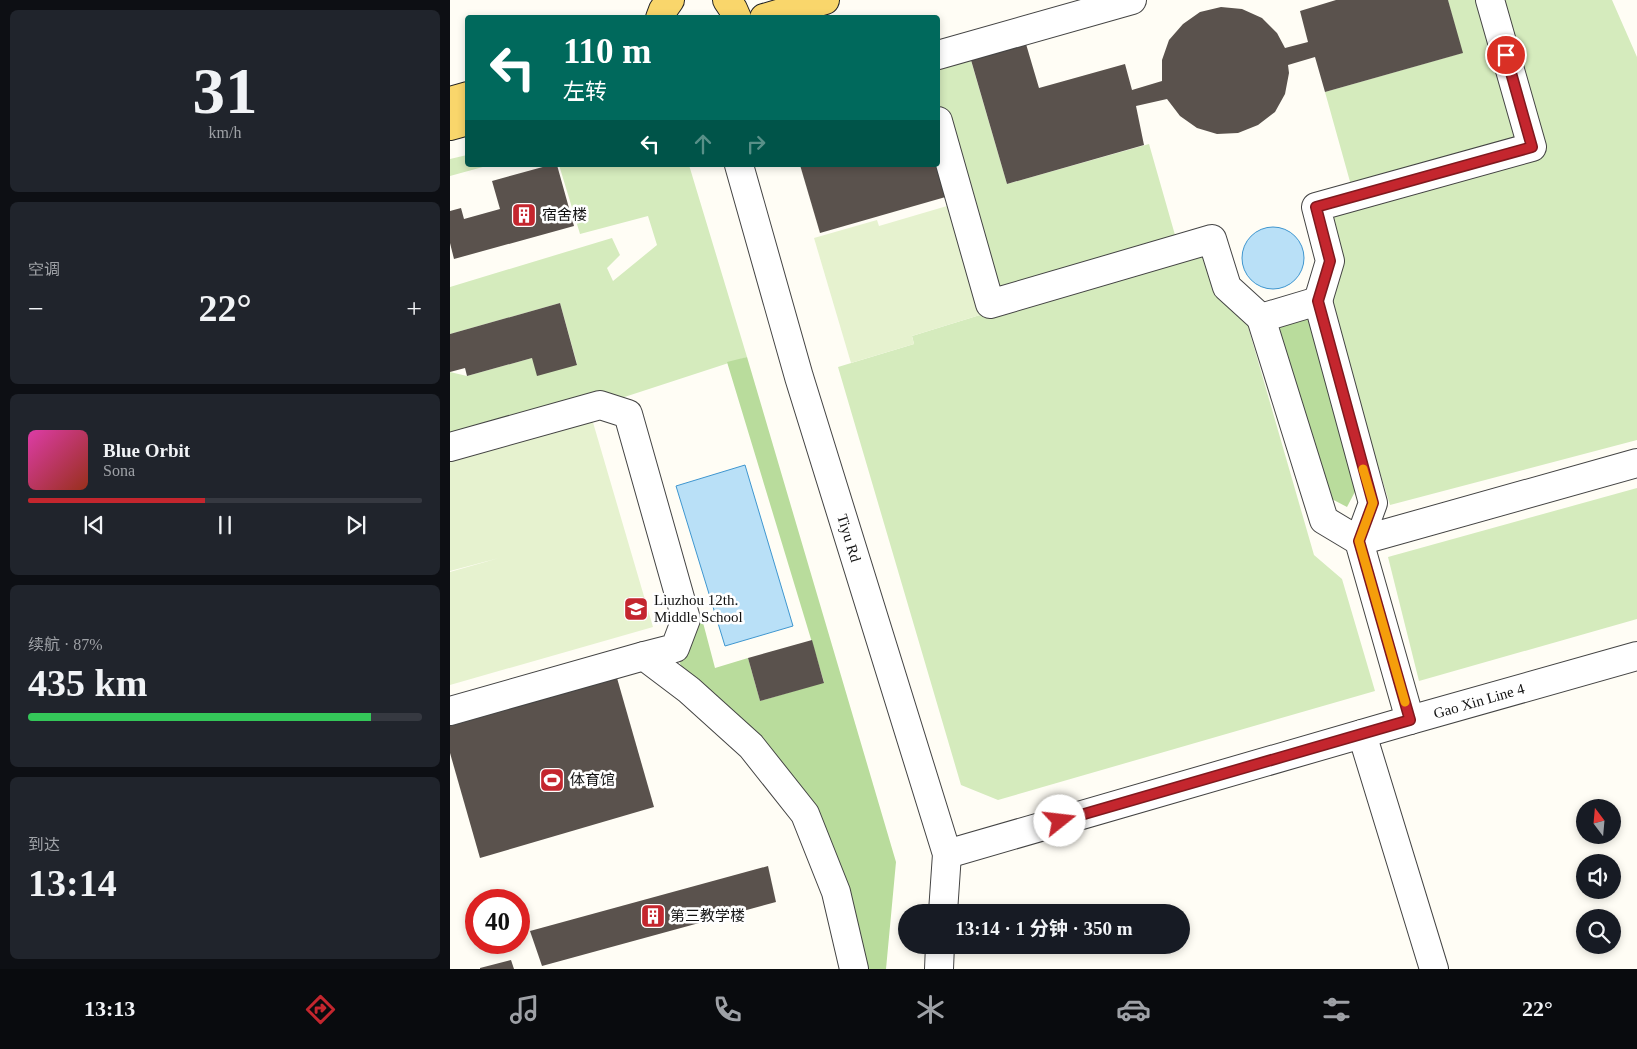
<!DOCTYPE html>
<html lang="zh">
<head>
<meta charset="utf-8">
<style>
	:root { --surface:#171b24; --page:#20242c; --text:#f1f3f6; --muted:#9ea1a6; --line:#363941; --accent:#c4262e }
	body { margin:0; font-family:"Times New Roman","Noto Sans SC",serif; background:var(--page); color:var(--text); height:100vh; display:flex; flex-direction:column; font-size:19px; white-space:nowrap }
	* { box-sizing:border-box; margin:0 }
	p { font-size:16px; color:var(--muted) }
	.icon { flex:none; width:28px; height:28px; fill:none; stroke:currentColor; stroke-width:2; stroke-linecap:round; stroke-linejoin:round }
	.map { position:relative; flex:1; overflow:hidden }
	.details { display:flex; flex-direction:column; gap:10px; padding:10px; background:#0d0f14; width:450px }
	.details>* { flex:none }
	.top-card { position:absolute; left:15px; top:15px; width:475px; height:152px; border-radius:5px; box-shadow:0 2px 8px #0003; background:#00695c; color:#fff; overflow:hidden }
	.needle { width:32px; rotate:344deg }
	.buttons { position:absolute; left:1126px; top:799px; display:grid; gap:10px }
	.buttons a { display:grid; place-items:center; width:45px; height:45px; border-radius:50%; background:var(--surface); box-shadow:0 2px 8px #0003; font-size:25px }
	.speed { position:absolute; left:15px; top:889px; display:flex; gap:10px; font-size:25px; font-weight:700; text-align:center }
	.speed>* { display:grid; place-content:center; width:65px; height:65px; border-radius:50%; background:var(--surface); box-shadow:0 2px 8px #0003; line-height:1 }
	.speed .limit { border:8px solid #d22; background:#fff; color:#111 }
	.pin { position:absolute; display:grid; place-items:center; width:42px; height:42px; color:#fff; margin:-21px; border:2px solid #fff; border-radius:50%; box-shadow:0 1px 5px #0007 }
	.me { position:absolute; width:55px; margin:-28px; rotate:74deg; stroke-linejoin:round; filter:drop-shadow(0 0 4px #0008) }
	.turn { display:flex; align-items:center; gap:18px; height:105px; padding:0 15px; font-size:22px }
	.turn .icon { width:65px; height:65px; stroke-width:2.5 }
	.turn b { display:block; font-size:35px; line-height:42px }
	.lanes { display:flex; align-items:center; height:48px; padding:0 15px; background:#0003; justify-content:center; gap:25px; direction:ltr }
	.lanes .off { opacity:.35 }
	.big { font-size:38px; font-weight:700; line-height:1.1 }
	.details .widget { flex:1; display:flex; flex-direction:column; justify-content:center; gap:8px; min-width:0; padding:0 18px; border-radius:8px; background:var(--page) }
	.details .dial { align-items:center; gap:0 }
	.dial b { font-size:65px; line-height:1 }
	.song { display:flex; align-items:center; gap:15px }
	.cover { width:60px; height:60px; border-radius:8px; background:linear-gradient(135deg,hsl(320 70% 55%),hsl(10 70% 35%)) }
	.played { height:5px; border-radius:2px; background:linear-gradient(90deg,var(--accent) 45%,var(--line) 45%) }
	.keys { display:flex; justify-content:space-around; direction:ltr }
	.heat { display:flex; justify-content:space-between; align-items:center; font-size:28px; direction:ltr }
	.charge { height:8px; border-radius:4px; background:linear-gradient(90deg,#34c759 87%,var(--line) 0) }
	.trip { position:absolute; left:448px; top:904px; width:292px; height:50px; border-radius:25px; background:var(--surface); box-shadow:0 2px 8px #0003; font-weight:700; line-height:50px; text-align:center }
	.tabs { display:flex; height:80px; justify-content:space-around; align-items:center; background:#090b0e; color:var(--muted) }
	.tabs .icon { width:35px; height:35px }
	.tabs .on { color:var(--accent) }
	.tabs b { font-size:22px; color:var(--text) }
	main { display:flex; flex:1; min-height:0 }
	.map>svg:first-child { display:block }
	.green { fill:#d5ebbd }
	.forest { fill:#b9dc9c }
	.pitch { fill:#e6f2cf }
	.water { fill:#b9e0f7; stroke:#3f96cf }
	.building { fill:#5a524d }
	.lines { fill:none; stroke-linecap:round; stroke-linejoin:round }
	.minor-casing { stroke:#444; stroke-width:30 }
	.major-casing { stroke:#222; stroke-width:30 }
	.minor { stroke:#fff; stroke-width:28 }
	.major { stroke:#f9d66b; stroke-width:28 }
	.route-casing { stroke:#7f191e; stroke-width:12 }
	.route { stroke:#c4262e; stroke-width:9 }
	.slow { stroke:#f59e0b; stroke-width:9 }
	.labels { text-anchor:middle; stroke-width:5; stroke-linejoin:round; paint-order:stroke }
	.poi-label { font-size:15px; fill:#111; stroke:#fff; text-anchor:start }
	.street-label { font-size:15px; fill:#111; stroke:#fff }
</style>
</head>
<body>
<main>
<section class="details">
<div class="widget dial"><b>31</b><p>km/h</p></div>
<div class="widget"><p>空调</p>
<div class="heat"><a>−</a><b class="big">22°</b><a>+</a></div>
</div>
<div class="widget">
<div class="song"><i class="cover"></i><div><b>Blue Orbit</b><p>Sona</p></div></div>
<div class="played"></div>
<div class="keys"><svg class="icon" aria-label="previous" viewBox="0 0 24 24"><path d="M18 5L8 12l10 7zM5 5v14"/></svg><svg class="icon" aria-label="pause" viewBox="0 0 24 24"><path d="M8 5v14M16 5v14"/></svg><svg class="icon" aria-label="next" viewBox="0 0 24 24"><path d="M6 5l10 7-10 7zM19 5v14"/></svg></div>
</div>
<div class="widget"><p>续航 · 87%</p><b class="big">435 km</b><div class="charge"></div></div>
<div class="widget"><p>到达</p><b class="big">13:14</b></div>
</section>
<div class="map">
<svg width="1187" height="969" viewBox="0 0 1187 969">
	<rect width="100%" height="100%" fill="#fffdf5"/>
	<g class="green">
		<polygon points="998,0 1162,0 1187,57 1187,440 940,505 875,295 866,207 904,196 875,92 1012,53"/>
		<polygon points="517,47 557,184 699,144 729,249 762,239 795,316 864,555 892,579 925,691 548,800 511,785 388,367 464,344 462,336 530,315 488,121 488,55"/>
		<polygon points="17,155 18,165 40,165 0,176 0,159"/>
		<polygon points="109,165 239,165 297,357 150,405 0,447 0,372 17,376 82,358 127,364 110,303 0,334 0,287 162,238 170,255 157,268 163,281 207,245 198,216 130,234"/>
		<polygon points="1187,488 1187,619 969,681 938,557"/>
	</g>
	<g class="forest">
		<polygon points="868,301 909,484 897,507 878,497 811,318"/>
		<polygon points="297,357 446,862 436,969 404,969 355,814 239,690 225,648 236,619 251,615 265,668 298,658 310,701 374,682 277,362"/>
	</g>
	<g class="pitch">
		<polygon points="497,206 530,315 462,336 464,344 401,363 364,238 427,220 429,226"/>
		<polygon points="142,419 203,627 0,685 0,572 49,558 0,571 0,458"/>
	</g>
	<g class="water">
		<circle cx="823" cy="258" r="31"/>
		<polygon points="295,465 343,626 275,646 226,486"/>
	</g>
	<g class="building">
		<polygon points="886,0 998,0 1013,53 875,92 865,57 838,65 839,73 835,94 825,112 808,125 788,133 767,134 747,128 730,116 717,99 686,106 694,145 557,184 521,60 576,44 589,88 675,64 682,90 712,81 712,60 719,40 733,24 750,12 771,7 792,9 812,18 827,33 835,48 858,42 850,11"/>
		<polygon points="100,165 107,165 124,226 4,259 0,243 0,211 11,208 14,219 50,209 42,181"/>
		<polygon points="350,165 488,165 499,196 370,233"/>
		<polygon points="110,303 127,365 87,376 82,358 17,376 15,368 0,372 0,334"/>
		<polygon points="362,640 374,683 310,701 298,658"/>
		<polygon points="167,678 204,807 30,858 0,753 0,726"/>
		<polygon points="318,866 326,902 92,966 80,931"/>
		<polygon points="61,960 64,969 30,969 30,968"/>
	</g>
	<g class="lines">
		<defs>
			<g id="minor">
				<polyline points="488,55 682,0"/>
				<polyline points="488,121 540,304 762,239 777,287 811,318"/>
				<polyline points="289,165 349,377 497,854 493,912"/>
				<polyline points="868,301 880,261 866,207 1082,147 1040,0"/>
				<polyline points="0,447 150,405 178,414 236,619 225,648 194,656"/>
				<polyline points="0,711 194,656 239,690 301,746 355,814 386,892 404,969"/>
				<polyline points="960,720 909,541 923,503 868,301 811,318 874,520 909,541 1187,463"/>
				<polyline points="912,734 984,969"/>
				<polyline points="497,854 960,720 1187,656"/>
				<polyline points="489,969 490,945"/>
			</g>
			<g id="major">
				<polyline points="277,0 283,9 287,18"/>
				<polyline points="210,18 213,10 220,0"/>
				<polyline points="314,18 375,0"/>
				<polyline points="0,101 18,96"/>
				<polyline points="0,126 18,121"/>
			</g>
		</defs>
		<use href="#minor" class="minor-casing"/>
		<use href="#major" class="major-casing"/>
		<use href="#minor" class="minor"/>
		<use href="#major" class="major"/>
	</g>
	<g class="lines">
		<defs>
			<polyline id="route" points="610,821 960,720 909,541 923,503 868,301 880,261 866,207 1082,147 1056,55"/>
		</defs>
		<use href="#route" class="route-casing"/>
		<use href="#route" class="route"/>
		<polyline class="slow" points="913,469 923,503 909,541 955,702"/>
	</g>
	<defs>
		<symbol id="building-square" viewBox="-11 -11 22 22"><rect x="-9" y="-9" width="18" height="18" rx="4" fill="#c4262e" stroke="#fff"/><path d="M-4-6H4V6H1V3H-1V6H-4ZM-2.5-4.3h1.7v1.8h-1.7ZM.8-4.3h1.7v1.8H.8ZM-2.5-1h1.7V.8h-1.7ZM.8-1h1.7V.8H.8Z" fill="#fff"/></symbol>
		<symbol id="school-square" viewBox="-11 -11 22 22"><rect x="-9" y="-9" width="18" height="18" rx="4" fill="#c4262e" stroke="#fff"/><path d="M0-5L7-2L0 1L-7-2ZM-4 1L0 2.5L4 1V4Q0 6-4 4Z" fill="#fff"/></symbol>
		<symbol id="stadium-square" viewBox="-11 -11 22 22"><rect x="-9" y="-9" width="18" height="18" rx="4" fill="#c4262e" stroke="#fff"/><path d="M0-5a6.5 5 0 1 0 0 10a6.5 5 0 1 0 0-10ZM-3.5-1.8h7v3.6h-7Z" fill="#fff"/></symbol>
	</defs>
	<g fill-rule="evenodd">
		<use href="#building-square" x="60" y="201" width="28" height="28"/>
		<use href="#school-square" x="172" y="595" width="28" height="28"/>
		<use href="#stadium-square" x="88" y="766" width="28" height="28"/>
		<use href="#building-square" x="189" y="902" width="28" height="28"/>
	</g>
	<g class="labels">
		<g class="poi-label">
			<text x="92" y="220">宿舍楼</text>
			<text x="204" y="605">Liuzhou 12th.<tspan x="204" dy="17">Middle School</tspan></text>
			<text x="120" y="785">体育馆</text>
			<text x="220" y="921">第三教学楼</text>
		</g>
		<g class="street-label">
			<text transform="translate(399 538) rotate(73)" y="5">Tiyu Rd</text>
			<text transform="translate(1029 701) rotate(-16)" y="5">Gao Xin Line 4</text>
		</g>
	</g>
</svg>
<div class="buttons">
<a><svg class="needle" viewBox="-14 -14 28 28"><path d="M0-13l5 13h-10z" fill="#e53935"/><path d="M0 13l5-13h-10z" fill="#9ea1a6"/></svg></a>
<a><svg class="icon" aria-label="sound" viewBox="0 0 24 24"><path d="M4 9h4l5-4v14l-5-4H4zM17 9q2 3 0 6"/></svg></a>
<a><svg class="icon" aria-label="search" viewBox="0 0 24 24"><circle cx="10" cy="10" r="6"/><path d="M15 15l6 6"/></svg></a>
</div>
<div class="speed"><div class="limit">40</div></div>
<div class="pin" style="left:1056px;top:55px;background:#d93025"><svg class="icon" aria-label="arrive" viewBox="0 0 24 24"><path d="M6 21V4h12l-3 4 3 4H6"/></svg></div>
<svg class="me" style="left:610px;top:821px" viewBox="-20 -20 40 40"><circle r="19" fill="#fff"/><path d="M0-13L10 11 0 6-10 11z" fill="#c4262e"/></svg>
<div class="trip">13:14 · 1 分钟 · 350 m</div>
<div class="top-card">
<div class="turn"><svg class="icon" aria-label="left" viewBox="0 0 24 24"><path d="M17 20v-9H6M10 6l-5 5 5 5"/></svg><div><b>110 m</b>左转</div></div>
<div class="lanes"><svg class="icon" aria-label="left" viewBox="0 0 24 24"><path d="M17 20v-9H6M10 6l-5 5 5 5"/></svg><svg class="icon off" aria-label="ahead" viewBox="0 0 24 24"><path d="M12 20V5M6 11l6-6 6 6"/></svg><svg class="icon off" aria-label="right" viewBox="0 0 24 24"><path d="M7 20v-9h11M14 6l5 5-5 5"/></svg></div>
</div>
</div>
</main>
<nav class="tabs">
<b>13:13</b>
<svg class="icon on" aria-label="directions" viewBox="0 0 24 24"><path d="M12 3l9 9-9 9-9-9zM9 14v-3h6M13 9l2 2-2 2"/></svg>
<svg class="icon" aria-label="music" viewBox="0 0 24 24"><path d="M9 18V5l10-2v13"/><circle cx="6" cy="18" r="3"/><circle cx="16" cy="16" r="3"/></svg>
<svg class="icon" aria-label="phone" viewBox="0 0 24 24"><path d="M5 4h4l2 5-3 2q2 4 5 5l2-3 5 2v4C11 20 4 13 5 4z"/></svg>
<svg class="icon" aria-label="climate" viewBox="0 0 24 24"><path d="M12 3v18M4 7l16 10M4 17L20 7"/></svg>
<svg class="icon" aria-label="car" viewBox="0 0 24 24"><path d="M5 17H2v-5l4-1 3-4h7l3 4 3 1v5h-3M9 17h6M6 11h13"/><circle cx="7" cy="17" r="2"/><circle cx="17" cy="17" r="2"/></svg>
<svg class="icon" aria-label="filters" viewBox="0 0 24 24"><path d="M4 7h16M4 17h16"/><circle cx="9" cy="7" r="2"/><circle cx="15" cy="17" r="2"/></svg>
<b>22°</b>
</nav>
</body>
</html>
